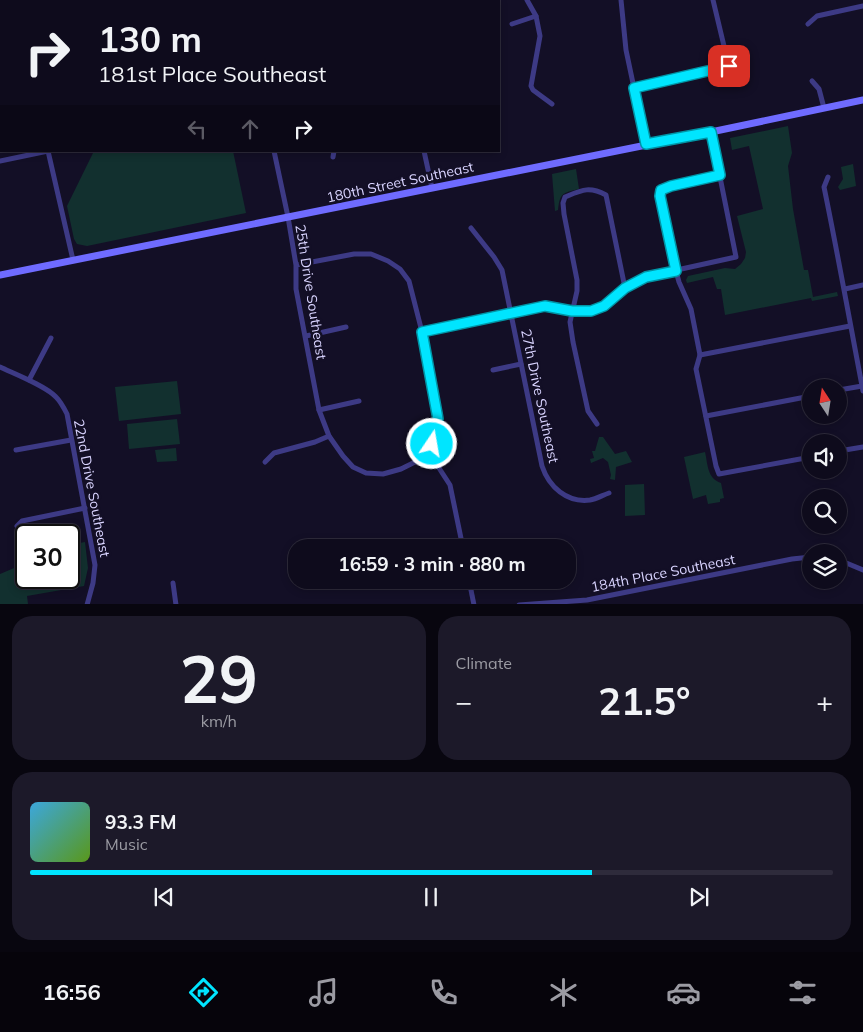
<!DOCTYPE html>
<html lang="en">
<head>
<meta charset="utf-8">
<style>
	:root { --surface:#0e0b1c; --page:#1c1929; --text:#f1f3f6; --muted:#9b9ba3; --line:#2e2b3b; --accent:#00e5ff }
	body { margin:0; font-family:Mulish,sans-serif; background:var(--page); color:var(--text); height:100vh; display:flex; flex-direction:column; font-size:19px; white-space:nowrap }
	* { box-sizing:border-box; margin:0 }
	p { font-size:16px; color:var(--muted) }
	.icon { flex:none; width:28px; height:28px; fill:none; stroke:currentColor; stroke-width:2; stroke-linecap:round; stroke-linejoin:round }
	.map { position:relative; height:604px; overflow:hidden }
	.side { display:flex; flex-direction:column; gap:12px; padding:12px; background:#08060f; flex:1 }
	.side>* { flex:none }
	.banner { position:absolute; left:0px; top:0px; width:500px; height:152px; box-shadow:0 2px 8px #0003,0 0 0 1px var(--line); background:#0e0b1c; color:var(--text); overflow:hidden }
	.needle { width:32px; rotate:348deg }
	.controls { position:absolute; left:802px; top:379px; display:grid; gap:10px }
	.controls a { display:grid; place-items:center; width:45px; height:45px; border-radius:50%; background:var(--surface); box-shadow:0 2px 8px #0003,0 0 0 1px var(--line); font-size:25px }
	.speed { position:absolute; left:15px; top:524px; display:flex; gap:10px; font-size:25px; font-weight:700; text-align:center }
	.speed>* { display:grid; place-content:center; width:65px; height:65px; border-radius:50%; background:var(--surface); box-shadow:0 2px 8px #0003,0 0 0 1px var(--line); line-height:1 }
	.speed .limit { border:2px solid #111; border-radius:8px; background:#fff; color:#111 }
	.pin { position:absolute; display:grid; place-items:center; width:42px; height:42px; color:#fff; margin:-21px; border-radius:10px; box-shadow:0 2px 8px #0006 }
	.me { position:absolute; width:55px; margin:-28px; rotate:12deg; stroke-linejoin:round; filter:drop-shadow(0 0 4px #0008) }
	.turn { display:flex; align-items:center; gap:18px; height:105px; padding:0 15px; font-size:22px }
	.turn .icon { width:65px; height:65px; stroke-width:2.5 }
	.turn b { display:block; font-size:35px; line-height:42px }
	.lanes { display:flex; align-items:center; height:48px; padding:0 15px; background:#0003; justify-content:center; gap:25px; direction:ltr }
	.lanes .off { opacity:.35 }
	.big { font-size:38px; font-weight:700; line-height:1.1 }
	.side .card { flex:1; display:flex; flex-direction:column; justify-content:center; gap:8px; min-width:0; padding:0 18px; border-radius:20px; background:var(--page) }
	.side .dial { align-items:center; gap:0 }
	.dial b { font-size:65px; line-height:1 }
	.song { display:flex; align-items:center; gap:15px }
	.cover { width:60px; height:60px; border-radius:8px; background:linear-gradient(135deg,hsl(200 70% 55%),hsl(90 70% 35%)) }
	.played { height:5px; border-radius:2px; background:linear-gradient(90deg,var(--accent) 70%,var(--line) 70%) }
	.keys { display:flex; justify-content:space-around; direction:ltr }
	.heat { display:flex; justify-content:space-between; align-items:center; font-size:28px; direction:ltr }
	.side .tiles { flex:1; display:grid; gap:12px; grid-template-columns:1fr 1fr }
	.card:last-child { grid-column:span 2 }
	.trip { position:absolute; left:288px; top:539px; width:288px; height:50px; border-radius:20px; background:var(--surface); box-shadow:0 2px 8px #0003,0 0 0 1px var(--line); font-weight:700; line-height:50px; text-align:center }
	.tab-bar { display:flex; height:80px; justify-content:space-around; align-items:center; background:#06040b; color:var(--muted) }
	.tab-bar .icon { width:35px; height:35px }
	.tab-bar .active { color:var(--accent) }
	.tab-bar b { font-size:22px; color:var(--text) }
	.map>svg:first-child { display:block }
	.green { fill:#12302f }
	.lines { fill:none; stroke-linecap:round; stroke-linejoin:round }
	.street { stroke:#3d3a85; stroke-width:5 }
	.secondary { stroke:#6f6bff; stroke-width:7 }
	.route-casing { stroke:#0095a6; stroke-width:12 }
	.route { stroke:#00e5ff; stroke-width:9 }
	.labels { text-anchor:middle; stroke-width:5; stroke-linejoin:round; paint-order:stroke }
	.street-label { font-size:14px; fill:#d9d4ff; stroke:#130f26 }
</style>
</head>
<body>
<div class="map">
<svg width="863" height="605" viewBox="0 0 863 605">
	<rect width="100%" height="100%" fill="#130f26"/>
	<g class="green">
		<polygon points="788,126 792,153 788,166 793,209 804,270 808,270 813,297 837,292 838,296 812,301 811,298 725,315 721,289 717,289 713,277 687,283 686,280 688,276 725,268 735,269 741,264 745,258 746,252 737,216 763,209 749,146 732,150 730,138"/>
		<polygon points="94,151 233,151 246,213 87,246 77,244 74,239 67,206"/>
		<polygon points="853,164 856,186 840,190 838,187 843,179 841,167"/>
		<path d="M576,169L579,189C562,193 560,193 558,210L555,211L552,174Z"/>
		<polygon points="177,381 181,414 119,421 115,387"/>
		<polygon points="177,419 180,444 129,449 127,424"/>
		<polygon points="599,437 603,437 615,454 626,451 632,462 616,467 615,480 610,479 611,475 608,462 603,458 591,463 590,459 594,458 592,451 595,451"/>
		<polygon points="176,448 177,461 157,462 155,450"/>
		<path d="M705,452C708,465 707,478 721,483L724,498L720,499V502L708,504L706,495L693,499L684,457Z"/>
		<polygon points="644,484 645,515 625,516 625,485"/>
		<polygon points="85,542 88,568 84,586 27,596 28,604 0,604 0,574 26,563 26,578 69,578 69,545"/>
	</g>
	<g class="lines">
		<g class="street">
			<polyline points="242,0 242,1"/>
			<polyline points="527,0 536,16 540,36 531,86 533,90 552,104"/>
			<polyline points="621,0 626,50 646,145"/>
			<polyline points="28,1 31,0"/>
			<polyline points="0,7 1,7"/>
			<polyline points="512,24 536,16"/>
			<polyline points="808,24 817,16 863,6"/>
			<polyline points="812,81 819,89 824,108"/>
			<polyline points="0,83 1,83"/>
			<polyline points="634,88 729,67 713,0"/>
			<polyline points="48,151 73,260"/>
			<polyline points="274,151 288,217 296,265 296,289 319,410 329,436 343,456 353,467 366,473 383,474 401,469 415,462 426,454 432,444 438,419 422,332 409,281 400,269 388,261 371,254 354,254 296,265"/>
			<polyline points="424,151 432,188"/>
			<polyline points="333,157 334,151"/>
			<polyline points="0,161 48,151"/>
			<polyline points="720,175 671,186 661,190 661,196 676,271 679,282 691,309 700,355 696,369 716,466 719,474 811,457"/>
			<path d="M828,177L824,187C838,255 850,323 863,391"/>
			<path d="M471,228L494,257L502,270L542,466C549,487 567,503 590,500C596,499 603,495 609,493"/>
			<polyline points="845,289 863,285"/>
			<polyline points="422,332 545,306 572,311 591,311 604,306 625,288 645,277 736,257 711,132"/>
			<polyline points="306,336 346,327"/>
			<polyline points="700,355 850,326"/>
			<path d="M0,367C15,374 46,386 56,397C61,402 64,408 67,414L95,565L93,583L87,605"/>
			<polyline points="493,370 521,364"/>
			<polyline points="29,380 51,338"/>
			<polyline points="839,390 862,386"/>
			<polyline points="319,410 359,401"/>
			<polyline points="706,416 811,396"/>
			<path d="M597,424L588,411L573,342L570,322L577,291V280L564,214L563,203L565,197C582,190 589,186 606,195L625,288"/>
			<polyline points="16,450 71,440"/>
			<polyline points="839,451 863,447"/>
			<polyline points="426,454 439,468 450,485 463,548"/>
			<polyline points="265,462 274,453 315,442 329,436"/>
			<polyline points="17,526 22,521 85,508"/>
			<polyline points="839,560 863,570"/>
			<polyline points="469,580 474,605"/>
			<polyline points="173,583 176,605"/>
			<polyline points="519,605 587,600 792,559 811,557"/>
		</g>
		<polyline class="secondary" points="0,275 711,132 863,100"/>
	</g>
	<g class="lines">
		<defs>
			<polyline id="route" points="432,444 438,419 422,332 545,306 572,311 591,311 604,306 625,288 646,277 676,271 660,196 661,190 671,186 720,175 711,132 646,144 634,88 729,66"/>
		</defs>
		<use href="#route" class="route-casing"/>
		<use href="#route" class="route"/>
	</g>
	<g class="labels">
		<g class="street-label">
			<text transform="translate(400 182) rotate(-12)" y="5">180th Street Southeast</text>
			<text transform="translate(311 292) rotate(81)" y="5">25th Drive Southeast</text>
			<text transform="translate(540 396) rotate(78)" y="5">27th Drive Southeast</text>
			<text transform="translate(92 488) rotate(79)" y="5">22nd Drive Southeast</text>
			<text transform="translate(663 573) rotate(-11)" y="5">184th Place Southeast</text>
		</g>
	</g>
</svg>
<div class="controls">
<a><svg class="needle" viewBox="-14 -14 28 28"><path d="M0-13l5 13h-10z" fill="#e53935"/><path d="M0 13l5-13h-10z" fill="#9b9ba3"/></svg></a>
<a><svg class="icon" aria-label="sound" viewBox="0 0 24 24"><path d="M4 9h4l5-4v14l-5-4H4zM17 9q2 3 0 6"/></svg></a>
<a><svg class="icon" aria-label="search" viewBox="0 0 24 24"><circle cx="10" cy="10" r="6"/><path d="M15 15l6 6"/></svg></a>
<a><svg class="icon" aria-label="layers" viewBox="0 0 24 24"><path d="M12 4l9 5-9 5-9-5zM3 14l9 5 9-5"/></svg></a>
</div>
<div class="speed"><div class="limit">30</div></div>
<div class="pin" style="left:729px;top:66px;background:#d93025"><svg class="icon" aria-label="arrive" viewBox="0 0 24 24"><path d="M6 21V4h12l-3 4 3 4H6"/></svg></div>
<svg class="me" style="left:432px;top:444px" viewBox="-20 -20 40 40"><circle r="17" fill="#00e5ff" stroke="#fff" stroke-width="3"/><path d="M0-11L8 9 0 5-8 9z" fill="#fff"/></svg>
<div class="trip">16:59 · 3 min · 880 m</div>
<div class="banner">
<div class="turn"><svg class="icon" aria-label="right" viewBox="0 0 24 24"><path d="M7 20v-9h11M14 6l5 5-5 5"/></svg><div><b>130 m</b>181st Place Southeast</div></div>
<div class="lanes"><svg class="icon off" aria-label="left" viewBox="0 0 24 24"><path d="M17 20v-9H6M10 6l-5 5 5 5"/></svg><svg class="icon off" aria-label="ahead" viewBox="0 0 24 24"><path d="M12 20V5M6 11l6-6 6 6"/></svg><svg class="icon" aria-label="right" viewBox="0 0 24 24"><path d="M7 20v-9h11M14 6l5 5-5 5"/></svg></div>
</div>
</div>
<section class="side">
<div class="tiles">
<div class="card dial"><b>29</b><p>km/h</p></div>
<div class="card"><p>Climate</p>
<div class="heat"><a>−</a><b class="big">21.5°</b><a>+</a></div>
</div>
<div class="card">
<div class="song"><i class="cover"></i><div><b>93.3 FM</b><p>Music</p></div></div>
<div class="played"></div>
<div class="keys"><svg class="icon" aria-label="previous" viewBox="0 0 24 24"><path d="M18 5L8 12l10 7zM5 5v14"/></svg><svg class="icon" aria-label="pause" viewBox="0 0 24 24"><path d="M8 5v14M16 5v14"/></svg><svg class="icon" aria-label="next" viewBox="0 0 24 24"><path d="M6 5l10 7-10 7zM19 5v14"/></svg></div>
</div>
</div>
</section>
<nav class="tab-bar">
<b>16:56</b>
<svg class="icon active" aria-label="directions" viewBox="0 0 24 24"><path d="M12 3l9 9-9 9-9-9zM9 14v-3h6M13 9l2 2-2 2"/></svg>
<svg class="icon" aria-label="music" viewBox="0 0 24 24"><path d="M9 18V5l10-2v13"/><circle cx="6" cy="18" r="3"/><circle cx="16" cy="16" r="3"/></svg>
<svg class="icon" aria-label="phone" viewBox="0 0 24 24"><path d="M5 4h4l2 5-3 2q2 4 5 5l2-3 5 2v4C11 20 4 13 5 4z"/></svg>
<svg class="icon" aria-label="climate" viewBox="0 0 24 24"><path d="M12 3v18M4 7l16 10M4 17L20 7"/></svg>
<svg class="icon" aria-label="car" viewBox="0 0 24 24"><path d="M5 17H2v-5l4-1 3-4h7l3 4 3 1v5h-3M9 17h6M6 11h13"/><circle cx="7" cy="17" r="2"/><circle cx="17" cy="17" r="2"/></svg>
<svg class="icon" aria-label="filters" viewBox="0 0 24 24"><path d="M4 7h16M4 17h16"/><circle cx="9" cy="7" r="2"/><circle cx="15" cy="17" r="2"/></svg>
</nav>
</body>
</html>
